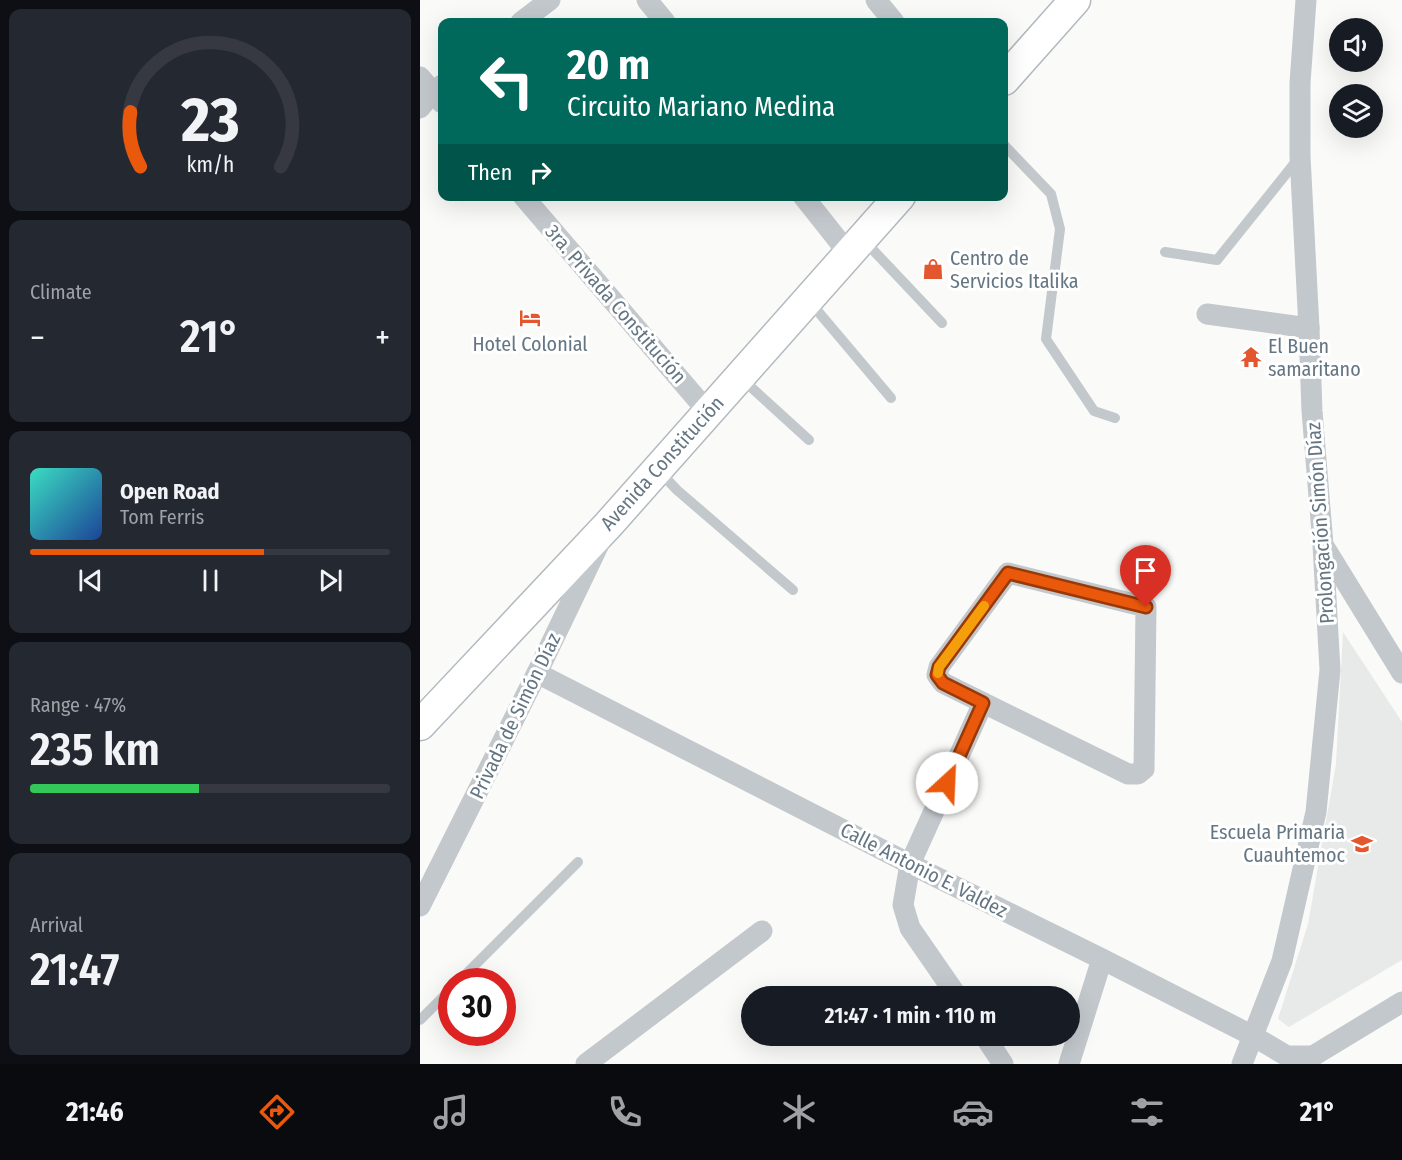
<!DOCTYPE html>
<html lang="en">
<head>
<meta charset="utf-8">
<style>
	:root { --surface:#171b24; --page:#242831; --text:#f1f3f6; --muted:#9ea1a6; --line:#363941; --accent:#ea580c }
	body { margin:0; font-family:"Fira Sans Condensed",sans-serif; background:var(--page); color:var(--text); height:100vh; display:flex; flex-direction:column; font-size:22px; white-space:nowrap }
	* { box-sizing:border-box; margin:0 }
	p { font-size:20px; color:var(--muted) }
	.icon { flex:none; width:33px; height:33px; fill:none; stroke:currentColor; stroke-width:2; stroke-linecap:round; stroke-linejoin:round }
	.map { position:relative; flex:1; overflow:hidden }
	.details { display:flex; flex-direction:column; gap:9px; padding:9px; background:#0d0f14; width:420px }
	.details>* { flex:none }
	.hud { position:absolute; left:18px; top:18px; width:570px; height:183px; border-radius:12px; box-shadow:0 6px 24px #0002; background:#00695c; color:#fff; overflow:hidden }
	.tools { position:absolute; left:909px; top:18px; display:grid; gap:12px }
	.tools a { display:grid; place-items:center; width:54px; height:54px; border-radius:50%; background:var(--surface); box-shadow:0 6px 24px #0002; font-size:30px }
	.speed { position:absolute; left:18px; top:968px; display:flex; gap:12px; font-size:30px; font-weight:700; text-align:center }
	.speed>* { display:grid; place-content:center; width:78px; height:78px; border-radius:50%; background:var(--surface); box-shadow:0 6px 24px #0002; line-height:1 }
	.speed .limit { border:9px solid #d22; background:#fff; color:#111 }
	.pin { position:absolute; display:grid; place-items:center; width:51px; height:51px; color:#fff; margin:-62px -26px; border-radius:50% 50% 50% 0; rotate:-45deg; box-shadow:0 0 6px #0007 }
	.pin .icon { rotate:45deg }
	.me { position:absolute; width:66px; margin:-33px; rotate:25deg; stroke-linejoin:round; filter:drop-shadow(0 0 4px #0008) }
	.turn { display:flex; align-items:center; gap:21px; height:126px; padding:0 30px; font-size:27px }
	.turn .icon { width:78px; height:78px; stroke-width:2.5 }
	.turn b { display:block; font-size:42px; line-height:51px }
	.then { display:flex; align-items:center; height:57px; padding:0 30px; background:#0003; gap:12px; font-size:22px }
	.big { font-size:45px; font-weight:600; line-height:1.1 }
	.details .card { flex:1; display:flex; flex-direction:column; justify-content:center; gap:9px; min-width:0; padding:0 21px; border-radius:12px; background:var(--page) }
	.details .dial { align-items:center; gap:0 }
	.dial svg { height:156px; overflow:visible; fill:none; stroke:var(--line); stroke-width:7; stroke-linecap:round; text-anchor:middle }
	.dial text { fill:var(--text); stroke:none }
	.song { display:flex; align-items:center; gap:18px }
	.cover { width:72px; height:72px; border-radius:9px; background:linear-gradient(135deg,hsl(170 70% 55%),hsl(220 70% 35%)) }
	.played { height:6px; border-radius:3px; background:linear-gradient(90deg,var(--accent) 65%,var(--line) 65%) }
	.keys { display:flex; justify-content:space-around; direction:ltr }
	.heat { display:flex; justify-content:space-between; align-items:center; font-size:33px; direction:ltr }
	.charge { height:9px; border-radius:4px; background:linear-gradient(90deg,#34c759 47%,var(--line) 0) }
	.trip { position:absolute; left:321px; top:986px; width:339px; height:60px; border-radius:30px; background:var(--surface); box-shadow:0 6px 24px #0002; font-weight:600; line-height:60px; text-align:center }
	.menu { display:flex; height:96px; justify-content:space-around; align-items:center; background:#090b0e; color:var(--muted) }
	.menu .icon { width:42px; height:42px }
	.menu .active { color:var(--accent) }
	.menu b { font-size:27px; color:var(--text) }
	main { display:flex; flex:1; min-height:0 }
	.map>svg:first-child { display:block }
	.built { fill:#e8e9e9 }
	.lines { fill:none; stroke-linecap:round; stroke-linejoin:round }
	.secondary-casing { stroke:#b3babf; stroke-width:33 }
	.service { stroke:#c3c8cc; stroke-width:10 }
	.minor { stroke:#c3c8cc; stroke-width:21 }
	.secondary { stroke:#fff; stroke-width:30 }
	.route-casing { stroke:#983908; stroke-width:15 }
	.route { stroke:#ea580c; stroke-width:10 }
	.slow { stroke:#f59e0b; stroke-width:10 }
	.labels { text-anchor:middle; stroke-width:6; stroke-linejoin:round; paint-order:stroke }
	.poi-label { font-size:20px; fill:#657683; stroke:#fff; text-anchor:start }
	.street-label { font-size:20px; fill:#657683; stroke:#fff }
</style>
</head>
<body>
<main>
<section class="details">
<div class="card dial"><svg viewBox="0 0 100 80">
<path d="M14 69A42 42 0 1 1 86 69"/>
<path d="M14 69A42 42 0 0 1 9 41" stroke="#ea580c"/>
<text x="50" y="56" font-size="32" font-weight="700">23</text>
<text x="50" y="72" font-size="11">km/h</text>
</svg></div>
<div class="card"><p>Climate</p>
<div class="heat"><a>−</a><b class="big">21°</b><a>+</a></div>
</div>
<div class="card">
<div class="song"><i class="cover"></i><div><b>Open Road</b><p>Tom Ferris</p></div></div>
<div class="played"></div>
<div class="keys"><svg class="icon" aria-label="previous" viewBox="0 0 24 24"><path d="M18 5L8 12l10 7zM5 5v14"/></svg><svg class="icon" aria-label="pause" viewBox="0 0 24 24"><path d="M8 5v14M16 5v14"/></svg><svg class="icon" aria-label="next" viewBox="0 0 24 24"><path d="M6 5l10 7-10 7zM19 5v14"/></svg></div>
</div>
<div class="card"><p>Range · 47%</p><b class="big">235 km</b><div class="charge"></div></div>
<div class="card"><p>Arrival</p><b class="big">21:47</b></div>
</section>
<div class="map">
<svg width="982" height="1064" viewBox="0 0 982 1064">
	<rect width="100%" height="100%" fill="#fafaf8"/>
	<polygon class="built" points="923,632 982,722 982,960 869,1027 858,1019 888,924 916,764"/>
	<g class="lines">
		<defs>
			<g id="secondary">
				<polyline points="584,80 655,0"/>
				<polyline points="0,725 189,524 480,196"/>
			</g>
		</defs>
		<use href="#secondary" class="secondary-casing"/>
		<g class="service">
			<polyline points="584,145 631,194 640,229 626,339 674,411 695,418"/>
			<polyline points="443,241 454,251 522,323"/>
			<polyline points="745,252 797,260 878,159"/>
			<polyline points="390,302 471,398"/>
			<polyline points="322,379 389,440"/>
			<polyline points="239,471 257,490 373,590"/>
			<polyline points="39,981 158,862"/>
			<polyline points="0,1020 32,988"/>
		</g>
		<g class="minor">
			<polyline points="227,0 245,22"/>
			<polyline points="456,0 474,22"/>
			<polyline points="101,22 130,0"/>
			<polyline points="0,77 22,103"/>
			<polyline points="0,108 13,92 22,85"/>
			<polyline points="103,196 288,412"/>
			<polyline points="383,196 429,254"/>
			<polyline points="787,314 889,328"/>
			<polyline points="905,548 982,673"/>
			<polygon points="588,573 726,607 724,769 718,774 708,774 523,683 517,675 519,667"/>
			<polyline points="117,673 490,864 682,959 833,1036 867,1056 893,1056"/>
			<polyline points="0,906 117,673 179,544"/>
			<polyline points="537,996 490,928 483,905 490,864 563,703"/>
			<polyline points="564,1035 583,1064"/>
			<polyline points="893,1056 982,1002"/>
			<polyline points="166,1064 342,931"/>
			<polyline points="649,1064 682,959"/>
			<polyline points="822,1064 862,961 896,812 910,670 903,545 892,411 889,328 880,156 880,83 886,0"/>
		</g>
		<use href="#secondary" class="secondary"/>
	</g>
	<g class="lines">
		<defs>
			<polyline id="route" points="527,783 563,703 523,683 517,675 519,667 588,573 726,607"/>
		</defs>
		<use href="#route" class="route-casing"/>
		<use href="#route" class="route"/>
		<polyline class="slow" points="518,673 519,667 564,606"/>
	</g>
	<defs>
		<symbol id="shop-bare" viewBox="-9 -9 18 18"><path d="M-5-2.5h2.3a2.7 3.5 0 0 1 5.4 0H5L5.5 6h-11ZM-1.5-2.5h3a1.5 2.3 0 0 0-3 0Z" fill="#e4572e" stroke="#fff" stroke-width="2.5" paint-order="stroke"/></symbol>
		<symbol id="hotel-bare" viewBox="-9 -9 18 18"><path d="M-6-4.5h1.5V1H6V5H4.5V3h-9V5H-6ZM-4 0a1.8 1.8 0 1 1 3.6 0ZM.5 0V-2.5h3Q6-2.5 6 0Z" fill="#e4572e" stroke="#fff" stroke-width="2.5" paint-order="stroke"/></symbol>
		<symbol id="temple-bare" viewBox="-9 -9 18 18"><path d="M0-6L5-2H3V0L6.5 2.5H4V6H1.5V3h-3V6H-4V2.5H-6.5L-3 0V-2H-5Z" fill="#e4572e" stroke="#fff" stroke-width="2.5" paint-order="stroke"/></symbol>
		<symbol id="school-bare" viewBox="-9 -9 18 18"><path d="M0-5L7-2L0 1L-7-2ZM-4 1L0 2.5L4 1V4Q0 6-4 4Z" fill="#e4572e" stroke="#fff" stroke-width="2.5" paint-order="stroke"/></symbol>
	</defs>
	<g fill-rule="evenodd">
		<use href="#shop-bare" x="498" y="254" width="30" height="30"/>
		<use href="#hotel-bare" x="95" y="303" width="30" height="30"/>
		<use href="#temple-bare" x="816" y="342" width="30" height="30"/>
		<use href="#school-bare" x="927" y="829" width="30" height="30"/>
	</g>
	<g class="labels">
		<g class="poi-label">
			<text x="530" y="265">Centro de<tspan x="530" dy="23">Servicios Italika</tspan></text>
			<text x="110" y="351" text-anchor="middle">Hotel Colonial</text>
			<text x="848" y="353">El Buen<tspan x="848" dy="23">samaritano</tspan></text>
			<text x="925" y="839" text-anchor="end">Escuela Primaria<tspan x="925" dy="23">Cuauhtemoc</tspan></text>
		</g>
		<g class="street-label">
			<text transform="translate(196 304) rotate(49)" y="7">3ra. Privada Constitución</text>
			<text transform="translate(242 463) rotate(-48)" y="7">Avenida Constitución</text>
			<text transform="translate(900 523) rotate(-94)" y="7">Prolongación Simón Díaz</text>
			<text transform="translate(95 716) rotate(-64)" y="7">Privada de Simón Díaz</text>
			<text transform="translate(504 870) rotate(27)" y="7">Calle Antonio E. Valdez</text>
		</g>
	</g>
</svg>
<div class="tools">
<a><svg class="icon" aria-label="sound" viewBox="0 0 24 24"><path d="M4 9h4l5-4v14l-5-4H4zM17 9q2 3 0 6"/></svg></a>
<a><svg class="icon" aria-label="layers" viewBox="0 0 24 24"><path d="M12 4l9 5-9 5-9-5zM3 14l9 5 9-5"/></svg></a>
</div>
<div class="speed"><div class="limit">30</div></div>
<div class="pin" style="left:726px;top:607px;background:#d93025"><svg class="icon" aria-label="arrive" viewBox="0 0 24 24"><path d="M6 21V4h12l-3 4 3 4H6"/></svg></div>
<svg class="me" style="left:527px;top:783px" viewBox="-20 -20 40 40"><circle r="19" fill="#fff"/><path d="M0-13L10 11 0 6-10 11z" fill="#ea580c"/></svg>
<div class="trip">21:47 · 1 min · 110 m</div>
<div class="hud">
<div class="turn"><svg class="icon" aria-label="left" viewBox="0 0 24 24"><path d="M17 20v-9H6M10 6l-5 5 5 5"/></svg><div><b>20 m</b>Circuito Mariano Medina</div></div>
<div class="then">Then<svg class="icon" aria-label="right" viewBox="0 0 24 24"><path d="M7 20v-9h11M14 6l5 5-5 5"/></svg></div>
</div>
</div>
</main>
<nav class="menu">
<b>21:46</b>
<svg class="icon active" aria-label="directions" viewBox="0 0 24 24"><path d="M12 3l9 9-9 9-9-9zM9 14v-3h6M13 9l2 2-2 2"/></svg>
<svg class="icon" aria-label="music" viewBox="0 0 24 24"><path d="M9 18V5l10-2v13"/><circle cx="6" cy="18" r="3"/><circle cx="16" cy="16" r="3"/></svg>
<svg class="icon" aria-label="phone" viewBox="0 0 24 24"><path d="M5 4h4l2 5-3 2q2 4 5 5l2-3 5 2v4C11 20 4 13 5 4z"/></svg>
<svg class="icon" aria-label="climate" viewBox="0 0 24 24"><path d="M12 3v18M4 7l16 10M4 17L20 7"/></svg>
<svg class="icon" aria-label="car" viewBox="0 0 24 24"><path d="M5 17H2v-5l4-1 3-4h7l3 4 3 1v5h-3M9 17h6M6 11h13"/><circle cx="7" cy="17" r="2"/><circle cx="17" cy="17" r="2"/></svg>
<svg class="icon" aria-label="filters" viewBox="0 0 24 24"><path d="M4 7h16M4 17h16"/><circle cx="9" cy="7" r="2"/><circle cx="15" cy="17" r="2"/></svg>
<b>21°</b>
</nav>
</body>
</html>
